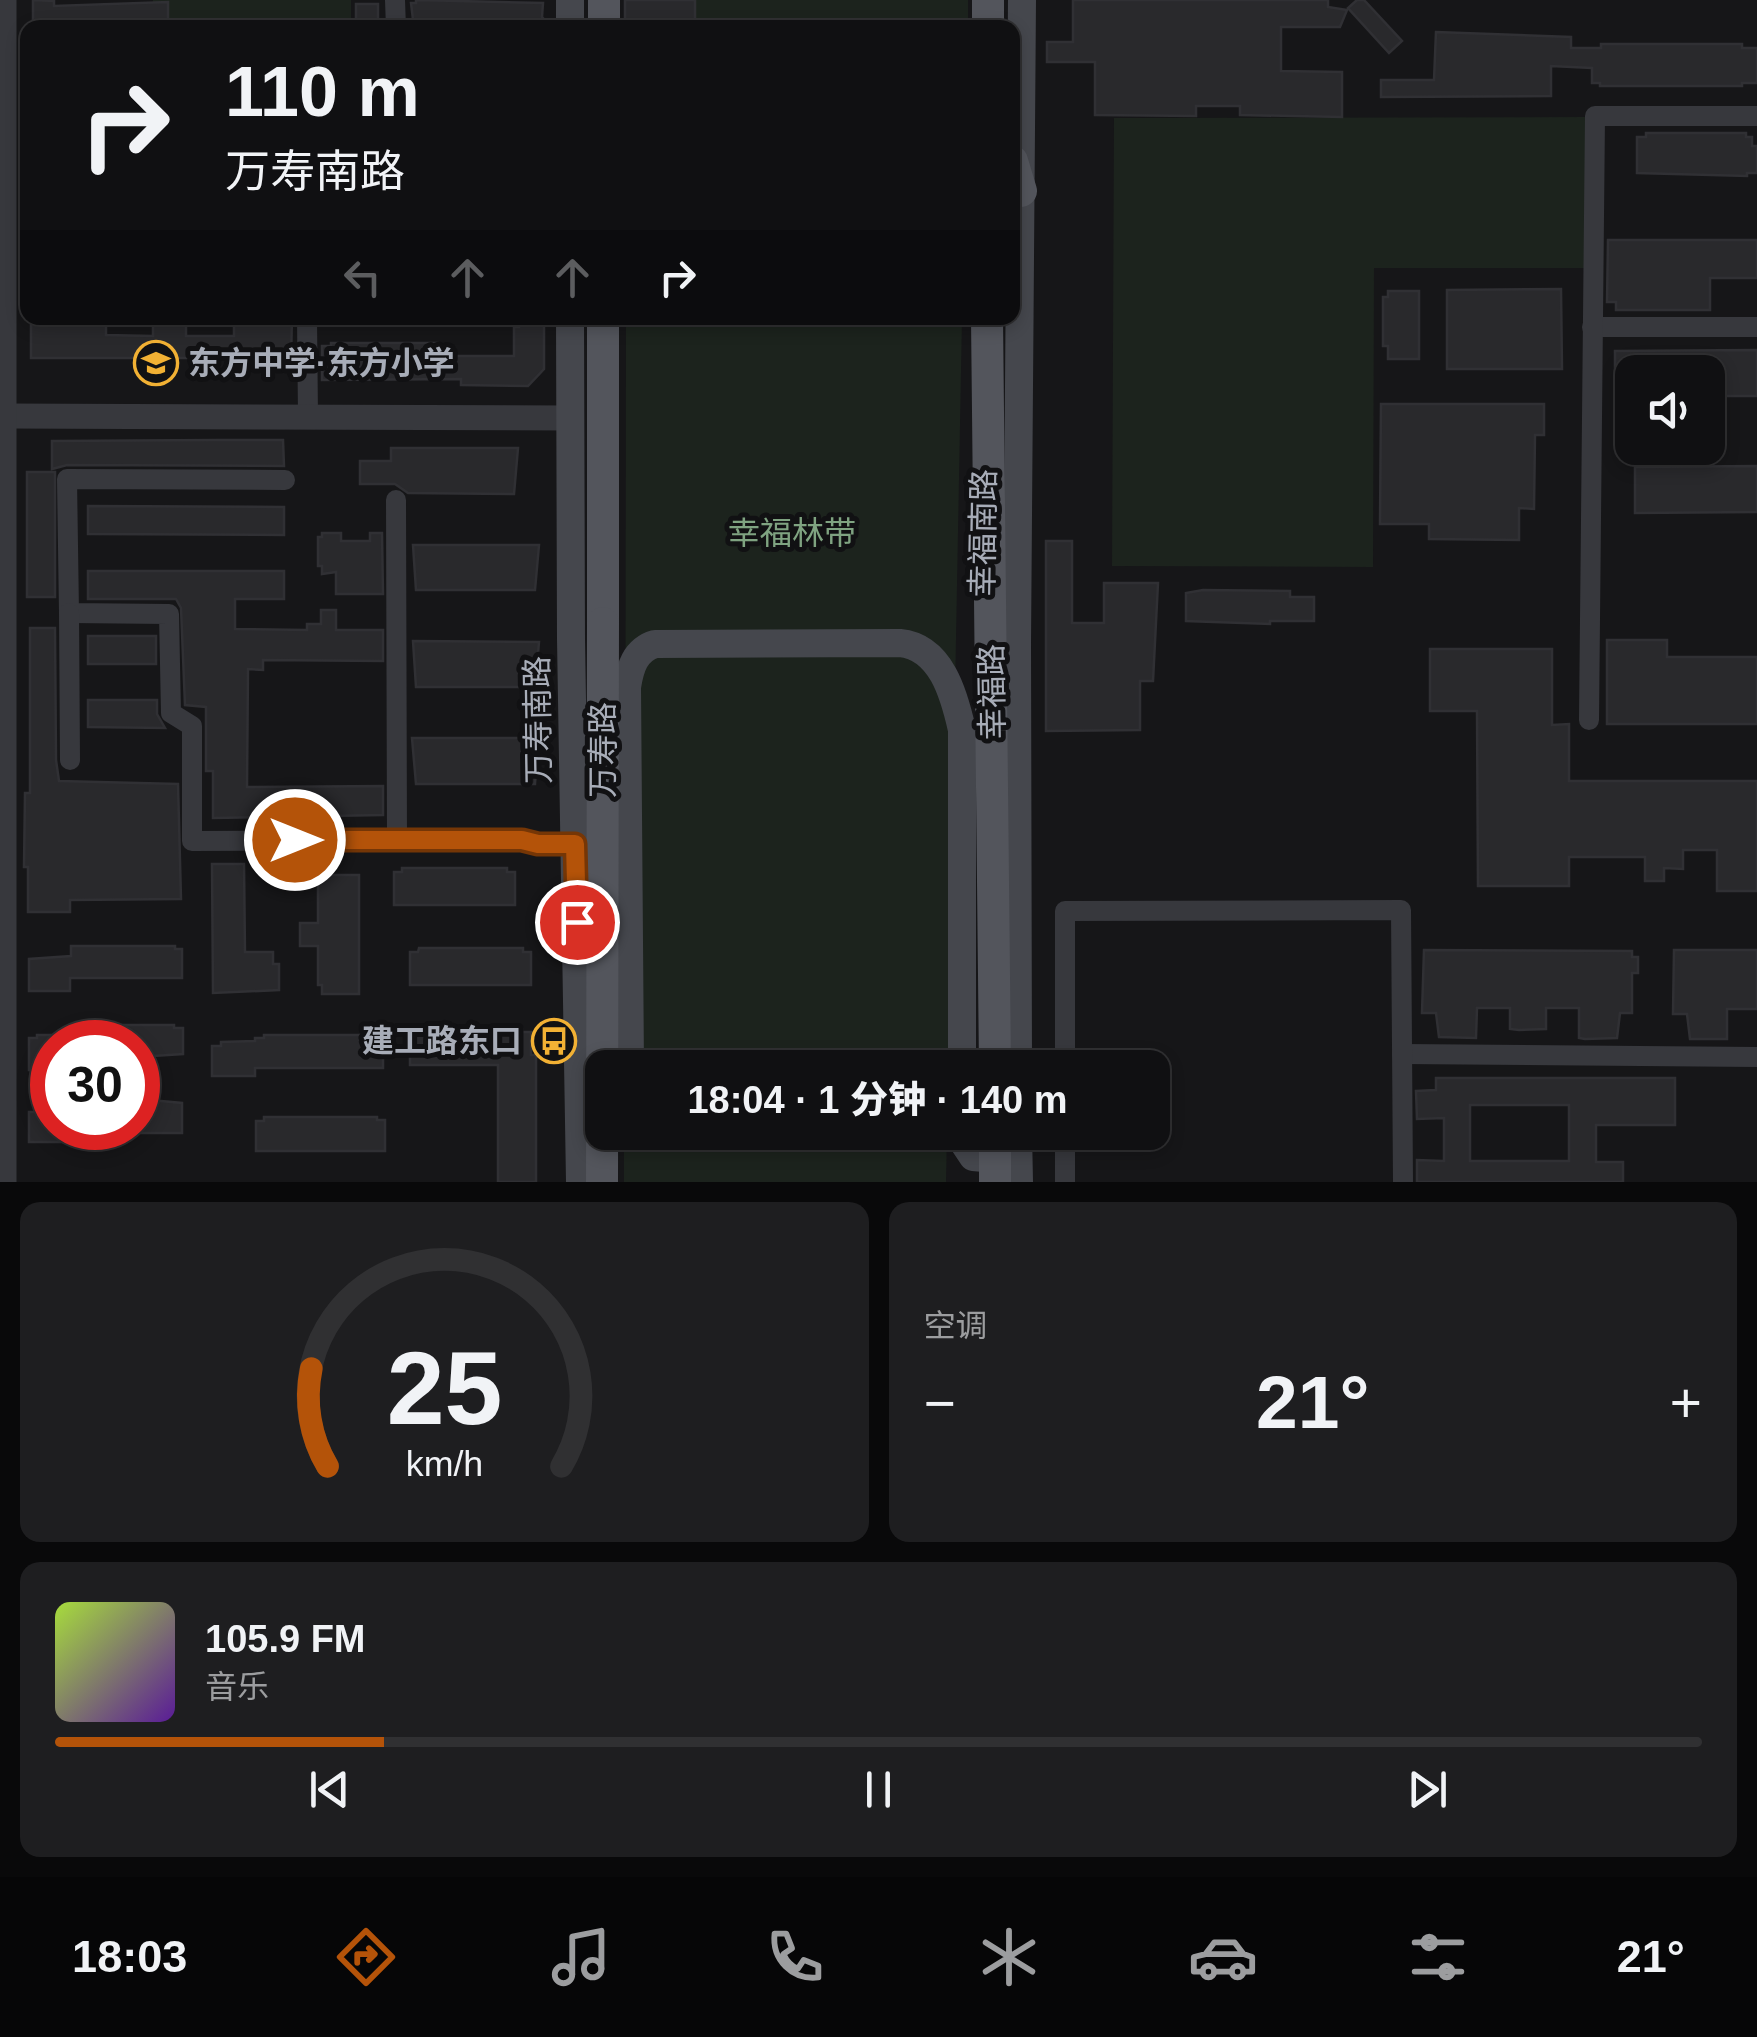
<!DOCTYPE html>
<html lang="zh">
<head>
<meta charset="utf-8">
<style>
	:root { --surface:#101012; --page:#1e1e20; --text:#f1f3f6; --muted:#9c9d9f; --line:#303032; --accent:#b45309 }
	body { margin:0; font-family:Helvetica,"Noto Sans SC",sans-serif; background:var(--page); color:var(--text); height:100vh; display:flex; flex-direction:column; font-size:38px; white-space:nowrap }
	* { box-sizing:border-box; margin:0 }
	p { font-size:32px; color:var(--muted) }
	.icon { flex:none; width:55px; height:55px; fill:none; stroke:currentColor; stroke-width:2; stroke-linecap:round; stroke-linejoin:round }
	.map { position:relative; height:1182px; overflow:hidden }
	.sheet { display:flex; flex-direction:column; gap:20px; padding:20px; background:#09090a; flex:1 }
	.sheet>* { flex:none }
	.hud { position:absolute; left:20px; top:20px; width:1000px; height:305px; border-radius:20px; box-shadow:0 5px 15px #0003,0 0 0 2px var(--line); background:#101012; color:var(--text); overflow:hidden }
	.buttons { position:absolute; left:1615px; top:355px; display:grid; gap:20px }
	.buttons a { display:grid; place-items:center; width:110px; height:110px; border-radius:20px; background:var(--surface); box-shadow:0 5px 15px #0003,0 0 0 2px var(--line); font-size:50px }
	.speed { position:absolute; left:30px; top:1020px; display:flex; gap:20px; font-size:50px; font-weight:700; text-align:center }
	.speed>* { display:grid; place-content:center; width:130px; height:130px; border-radius:50%; background:var(--surface); box-shadow:0 5px 15px #0003,0 0 0 2px var(--line); line-height:1 }
	.speed .limit { border:15px solid #d22; background:#fff; color:#111 }
	.pin { position:absolute; display:grid; place-items:center; width:85px; height:85px; color:#fff; margin:-42px; border:5px solid #fff; border-radius:50%; box-shadow:0 2px 10px #0007 }
	.me { position:absolute; width:110px; margin:-55px; rotate:90deg; stroke-linejoin:round; filter:drop-shadow(0 0 8px #0008) }
	.turn { display:flex; align-items:center; gap:35px; height:210px; padding:0 40px; font-size:45px }
	.turn .icon { width:130px; height:130px; stroke-width:2.5 }
	.turn b { display:block; font-size:70px; line-height:85px }
	.lanes { display:flex; align-items:center; height:95px; padding:0 40px; background:#0003; justify-content:center; gap:50px; direction:ltr }
	.lanes .off { opacity:.35 }
	.big { font-size:75px; font-weight:800; line-height:1.1 }
	.sheet .tile { flex:1; display:flex; flex-direction:column; justify-content:center; gap:15px; min-width:0; padding:0 35px; border-radius:20px; background:var(--page) }
	.sheet .dial { align-items:center; gap:0 }
	.dial svg { height:260px; overflow:visible; fill:none; stroke:var(--line); stroke-width:7; stroke-linecap:round; text-anchor:middle }
	.dial text { fill:var(--text); stroke:none }
	.song { display:flex; align-items:center; gap:30px }
	.cover { width:120px; height:120px; border-radius:15px; background:linear-gradient(135deg,hsl(80 70% 55%),hsl(270 70% 35%)) }
	.played { height:10px; border-radius:5px; background:linear-gradient(90deg,var(--accent) 20%,var(--line) 20%) }
	.keys { display:flex; justify-content:space-around; direction:ltr }
	.heat { display:flex; justify-content:space-between; align-items:center; font-size:55px; direction:ltr }
	.sheet .tiles { flex:1; display:grid; gap:20px; grid-template-columns:1fr 1fr }
	.tile:last-child { grid-column:span 2 }
	.trip { position:absolute; left:585px; top:1050px; width:585px; height:100px; border-radius:20px; background:var(--surface); box-shadow:0 5px 15px #0003,0 0 0 2px var(--line); font-weight:800; line-height:100px; text-align:center }
	.tabs { display:flex; height:160px; justify-content:space-around; align-items:center; background:#060607; color:var(--muted) }
	.tabs .icon { width:70px; height:70px }
	.tabs .selected { color:var(--accent) }
	.tabs b { font-size:45px; color:var(--text) }
	.map>svg:first-child { display:block }
	.green { fill:#1c231d }
	.building { fill:#29292c; stroke:#303034; stroke-width:2.5; fill-rule:evenodd }
	.lines { fill:none; stroke-linecap:round; stroke-linejoin:round }
	.minor { stroke:#37383d; stroke-width:20 }
	.tertiary { stroke:#37383d; stroke-width:25 }
	.secondary { stroke:#45474d; stroke-width:28 }
	.primary { stroke:#53555c; stroke-width:32 }
	.primary-bridge { stroke:#53555c; stroke-width:32 }
	.route-casing { stroke:#753606; stroke-width:25 }
	.route { stroke:#b45309; stroke-width:18 }
	.labels { text-anchor:middle; stroke-width:10; stroke-linejoin:round; paint-order:stroke }
	.poi-label { font-size:32px; font-weight:bold; fill:#a8adb8; stroke:#111113; text-anchor:start }
	.park-label { font-size:32px; fill:#7fa381; stroke:#111113 }
	.street-label { font-size:32px; fill:#a8adb8; stroke:#111113 }
</style>
</head>
<body>
<div class="map">
<svg width="1757" height="1182" viewBox="0 0 1757 1182">
	<rect width="100%" height="100%" fill="#161618"/>
	<g class="green">
		<rect x="153" y="0" width="198" height="27"/>
		<polygon points="627,0 968,0 968,27 627,28"/>
		<polygon points="1586,117 1585,268 1374,268 1373,567 1112,566 1114,118"/>
		<polygon points="626,318 962,318 948,1067 625,1068"/>
		<polygon points="624,1133 947,1133 946,1182 624,1182"/>
	</g>
	<g class="building">
		<polygon points="33,0 54,1 54,6 168,2 168,28 33,28"/>
		<polygon points="416,0 543,3 542,17 552,28 414,28 411,3 416,3"/>
		<rect x="625" y="0" width="70" height="28"/>
		<polygon points="1073,0 1328,0 1328,7 1347,10 1340,27 1281,27 1281,71 1342,72 1342,117 1240,115 1240,106 1196,106 1196,116 1095,115 1095,62 1047,62 1047,42 1073,42"/>
		<polygon points="1357,0 1364,0 1402,41 1389,53 1348,8"/>
		<rect x="356" y="4" width="22" height="24"/>
		<polygon points="1436,32 1571,37 1571,48 1601,48 1601,44 1742,44 1742,48 1757,48 1757,83 1742,83 1742,86 1600,86 1600,83 1592,83 1592,68 1551,66 1551,96 1381,97 1381,80 1434,80"/>
		<polygon points="1646,133 1746,133 1746,137 1752,137 1752,146 1757,146 1757,173 1747,173 1747,176 1637,173 1637,137 1646,137"/>
		<polygon points="1608,240 1757,240 1757,278 1710,278 1710,310 1616,310 1616,302 1607,302"/>
		<polygon points="1561,289 1562,369 1447,369 1447,290"/>
		<polygon points="1388,291 1419,291 1419,359 1388,359 1388,346 1383,346 1383,297 1388,297"/>
		<polygon points="31,318 106,318 106,335 153,336 153,318 186,319 186,336 234,336 234,318 292,318 291,358 31,358"/>
		<polygon points="519,318 544,318 544,369 528,386 461,385 461,379 322,380 322,346 331,346 331,343 438,343 438,347 446,347 446,356 514,356 514,327 519,327"/>
		<polygon points="1757,350 1757,396 1708,396 1708,372 1632,372 1632,396 1615,396 1615,351"/>
		<polygon points="1381,404 1544,404 1544,435 1535,435 1534,509 1519,508 1519,540 1429,539 1429,524 1380,524"/>
		<polygon points="217,440 283,440 284,466 67,465 52,469 52,441"/>
		<polygon points="391,448 518,448 514,494 408,493 395,484 360,484 360,461 391,461"/>
		<polygon points="1757,466 1757,512 1635,513 1635,467"/>
		<rect x="27" y="472" width="28" height="125"/>
		<polygon points="88,506 284,507 284,535 88,534"/>
		<polygon points="322,533 341,533 341,541 370,541 370,533 382,533 383,594 336,594 336,572 322,574 322,566 318,566 318,537 322,537"/>
		<polygon points="1046,541 1072,541 1072,623 1104,623 1104,583 1158,583 1153,681 1140,681 1140,730 1046,731"/>
		<polygon points="413,545 539,545 535,590 416,590"/>
		<polygon points="88,571 284,571 284,599 235,599 235,629 307,630 307,624 321,624 321,610 336,610 336,630 383,630 383,661 263,660 263,670 248,669 247,787 383,786 383,815 213,818 213,771 206,771 206,707 185,705 181,608 176,599 88,599"/>
		<polygon points="1203,590 1290,591 1290,597 1314,597 1314,621 1270,621 1270,624 1186,621 1186,593"/>
		<polygon points="30,628 55,628 56,760 59,781 178,784 181,899 70,900 70,912 28,912 28,867 24,867 25,793 30,793"/>
		<rect x="88" y="636" width="68" height="28"/>
		<polygon points="1607,640 1667,640 1667,657 1757,657 1757,724 1607,724"/>
		<polygon points="413,641 539,642 535,687 416,687"/>
		<polygon points="1430,649 1552,649 1552,725 1569,724 1569,781 1757,781 1757,891 1717,891 1717,850 1683,850 1683,869 1664,868 1664,881 1645,881 1645,857 1569,857 1569,886 1478,886 1477,711 1430,711"/>
		<polygon points="88,700 157,700 157,714 165,728 88,727"/>
		<polygon points="412,738 538,738 535,784 416,784"/>
		<polygon points="212,864 244,864 245,952 273,952 273,964 279,964 279,990 213,993"/>
		<polygon points="402,868 507,868 507,872 515,872 515,905 394,905 394,872 402,872"/>
		<polygon points="318,875 359,875 359,994 322,994 322,985 318,985 318,946 300,946 300,923 318,923"/>
		<polygon points="71,946 175,946 175,949 182,949 182,978 70,978 70,991 29,991 29,959 71,956"/>
		<polygon points="419,948 523,948 523,952 531,952 531,985 410,985 410,952 418,952"/>
		<polygon points="1424,950 1632,951 1632,957 1638,957 1638,973 1632,973 1632,1013 1620,1013 1617,1038 1585,1039 1579,1038 1579,1008 1546,1008 1546,1029 1519,1030 1510,1029 1510,1008 1477,1008 1476,1038 1439,1037 1436,1013 1422,1013"/>
		<polygon points="1674,950 1757,950 1757,1009 1727,1009 1727,1039 1690,1039 1687,1014 1673,1014"/>
		<polygon points="79,1025 174,1025 174,1028 183,1028 183,1054 138,1057 138,1042 71,1042 71,1028 79,1028"/>
		<polygon points="418,1028 522,1029 522,1032 531,1032 531,1055 536,1055 536,1182 498,1182 498,1065 410,1065 410,1032 418,1032"/>
		<polygon points="37,1035 52,1035 52,1070 29,1070 29,1038 37,1038"/>
		<polygon points="264,1035 377,1035 377,1038 383,1038 383,1068 255,1068 255,1076 212,1076 212,1046 221,1046 221,1042 255,1041 255,1038 264,1038"/>
		<path d="M1436,1078H1675V1125H1596V1162H1623V1182H1417V1160L1444,1161V1118L1417,1119L1416,1091L1436,1090ZM1470,1105H1569V1161H1470Z"/>
		<polygon points="150,1100 182,1103 182,1133 138,1133 138,1103 150,1103"/>
		<polygon points="29,1112 52,1112 52,1128 70,1128 70,1142 29,1142"/>
		<polygon points="264,1117 377,1117 377,1120 385,1120 385,1151 256,1151 256,1121 264,1121"/>
	</g>
	<g class="lines">
		<g class="minor">
			<polyline points="395,0 396,28"/>
			<polyline points="307,318 308,417"/>
			<polyline points="1592,327 1757,327"/>
			<polyline points="285,480 67,479 69,613 169,614 171,713 192,726 192,841 521,840 538,844 575,843"/>
			<polyline points="396,500 397,840"/>
			<polyline points="69,613 70,760"/>
			<polyline points="1589,720 1595,116 1757,116"/>
			<polyline points="1402,1054 1757,1057"/>
			<polyline points="1065,1068 1065,911 1401,910 1403,1182"/>
			<polyline points="1065,1132 1065,1182"/>
		</g>
		<g class="tertiary">
			<polyline points="6,416 570,418"/>
			<polyline points="4,1182 4,0"/>
		</g>
		<g class="secondary">
			<polyline points="570,0 570,28"/>
			<polyline points="570,318 571,639 580,1182"/>
			<path d="M630,1068L627,687C630,668 635,650 655,644L900,643C941,647 954,694 962,730V1068"/>
			<polyline points="1018,1068 1017,644 1022,0"/>
			<polyline points="961,1132 961,1139 973,1157 1018,1161"/>
			<polyline points="1018,1132 1019,1182"/>
		</g>
		<g class="primary">
			<polyline points="604,28 604,0"/>
			<polyline points="988,28 988,0"/>
			<polyline points="1012,161 1021,191"/>
			<polyline points="987,318 995,1068"/>
			<polyline points="603,623 603,318"/>
		</g>
		<g class="primary-bridge">
			<polyline points="995,1132 995,1182"/>
			<polyline points="602,1182 603,623"/>
		</g>
	</g>
	<g class="lines">
		<defs>
			<polyline id="route" points="295,840 522,840 538,844 575,844 577,922"/>
		</defs>
		<use href="#route" class="route-casing"/>
		<use href="#route" class="route"/>
	</g>
	<defs>
		<symbol id="school-ring" viewBox="-11 -11 22 22"><circle r="9.5" fill="#111113" stroke="#f2b134" stroke-width="1.5"/><path d="M0-5L7-2L0 1L-7-2ZM-4 1L0 2.5L4 1V4Q0 6-4 4Z" fill="#f2b134"/></symbol>
		<symbol id="bus-ring" viewBox="-11 -11 22 22"><circle r="9.5" fill="#111113" stroke="#f2b134" stroke-width="1.5"/><path d="M-5-6H5V4H4V6H2V4H-2V6H-4V4H-5ZM-3.5-4V0h7V-4ZM-3.5 1.2v1.5H-2V1.2ZM2 1.2v1.5H3.5V1.2Z" fill="#f2b134"/></symbol>
	</defs>
	<g fill-rule="evenodd">
		<use href="#school-ring" x="131" y="338" width="50" height="50"/>
		<use href="#bus-ring" x="529" y="1016" width="50" height="50"/>
	</g>
	<g class="labels">
		<g class="poi-label">
			<text x="188" y="374">东方中学·东方小学</text>
			<text x="522" y="1052" text-anchor="end">建工路东口</text>
		</g>
		<g class="park-label">
			<text x="792" y="544">幸福林带</text>
		</g>
		<g class="street-label">
			<text transform="translate(983 533) rotate(-89)" y="11">幸福南路</text>
			<text transform="translate(992 692) rotate(-91)" y="11">幸福路</text>
			<text transform="translate(538 720) rotate(-91)" y="11">万寿南路</text>
			<text transform="translate(603 750) rotate(-90)" y="11">万寿路</text>
		</g>
	</g>
</svg>
<div class="buttons">
<a><svg class="icon" aria-label="sound" viewBox="0 0 24 24"><path d="M4 9h4l5-4v14l-5-4H4zM17 9q2 3 0 6"/></svg></a>
</div>
<div class="speed"><div class="limit">30</div></div>
<div class="pin" style="left:577px;top:922px;background:#d93025"><svg class="icon" aria-label="arrive" viewBox="0 0 24 24"><path d="M6 21V4h12l-3 4 3 4H6"/></svg></div>
<svg class="me" style="left:295px;top:840px" viewBox="-20 -20 40 40"><circle r="17" fill="#b45309" stroke="#fff" stroke-width="3"/><path d="M0-11L8 9 0 5-8 9z" fill="#fff"/></svg>
<div class="trip">18:04 · 1 分钟 · 140 m</div>
<div class="hud">
<div class="turn"><svg class="icon" aria-label="right" viewBox="0 0 24 24"><path d="M7 20v-9h11M14 6l5 5-5 5"/></svg><div><b>110 m</b>万寿南路</div></div>
<div class="lanes"><svg class="icon off" aria-label="left" viewBox="0 0 24 24"><path d="M17 20v-9H6M10 6l-5 5 5 5"/></svg><svg class="icon off" aria-label="ahead" viewBox="0 0 24 24"><path d="M12 20V5M6 11l6-6 6 6"/></svg><svg class="icon off" aria-label="ahead" viewBox="0 0 24 24"><path d="M12 20V5M6 11l6-6 6 6"/></svg><svg class="icon" aria-label="right" viewBox="0 0 24 24"><path d="M7 20v-9h11M14 6l5 5-5 5"/></svg></div>
</div>
</div>
<section class="sheet">
<div class="tiles">
<div class="tile dial"><svg viewBox="0 0 100 80">
<path d="M14 69A42 42 0 1 1 86 69"/>
<path d="M14 69A42 42 0 0 1 9 39" stroke="#b45309"/>
<text x="50" y="56" font-size="32" font-weight="700">25</text>
<text x="50" y="72" font-size="11">km/h</text>
</svg></div>
<div class="tile"><p>空调</p>
<div class="heat"><a>−</a><b class="big">21°</b><a>+</a></div>
</div>
<div class="tile">
<div class="song"><i class="cover"></i><div><b>105.9 FM</b><p>音乐</p></div></div>
<div class="played"></div>
<div class="keys"><svg class="icon" aria-label="previous" viewBox="0 0 24 24"><path d="M18 5L8 12l10 7zM5 5v14"/></svg><svg class="icon" aria-label="pause" viewBox="0 0 24 24"><path d="M8 5v14M16 5v14"/></svg><svg class="icon" aria-label="next" viewBox="0 0 24 24"><path d="M6 5l10 7-10 7zM19 5v14"/></svg></div>
</div>
</div>
</section>
<nav class="tabs">
<b>18:03</b>
<svg class="icon selected" aria-label="directions" viewBox="0 0 24 24"><path d="M12 3l9 9-9 9-9-9zM9 14v-3h6M13 9l2 2-2 2"/></svg>
<svg class="icon" aria-label="music" viewBox="0 0 24 24"><path d="M9 18V5l10-2v13"/><circle cx="6" cy="18" r="3"/><circle cx="16" cy="16" r="3"/></svg>
<svg class="icon" aria-label="phone" viewBox="0 0 24 24"><path d="M5 4h4l2 5-3 2q2 4 5 5l2-3 5 2v4C11 20 4 13 5 4z"/></svg>
<svg class="icon" aria-label="climate" viewBox="0 0 24 24"><path d="M12 3v18M4 7l16 10M4 17L20 7"/></svg>
<svg class="icon" aria-label="car" viewBox="0 0 24 24"><path d="M5 17H2v-5l4-1 3-4h7l3 4 3 1v5h-3M9 17h6M6 11h13"/><circle cx="7" cy="17" r="2"/><circle cx="17" cy="17" r="2"/></svg>
<svg class="icon" aria-label="filters" viewBox="0 0 24 24"><path d="M4 7h16M4 17h16"/><circle cx="9" cy="7" r="2"/><circle cx="15" cy="17" r="2"/></svg>
<b>21°</b>
</nav>
</body>
</html>
